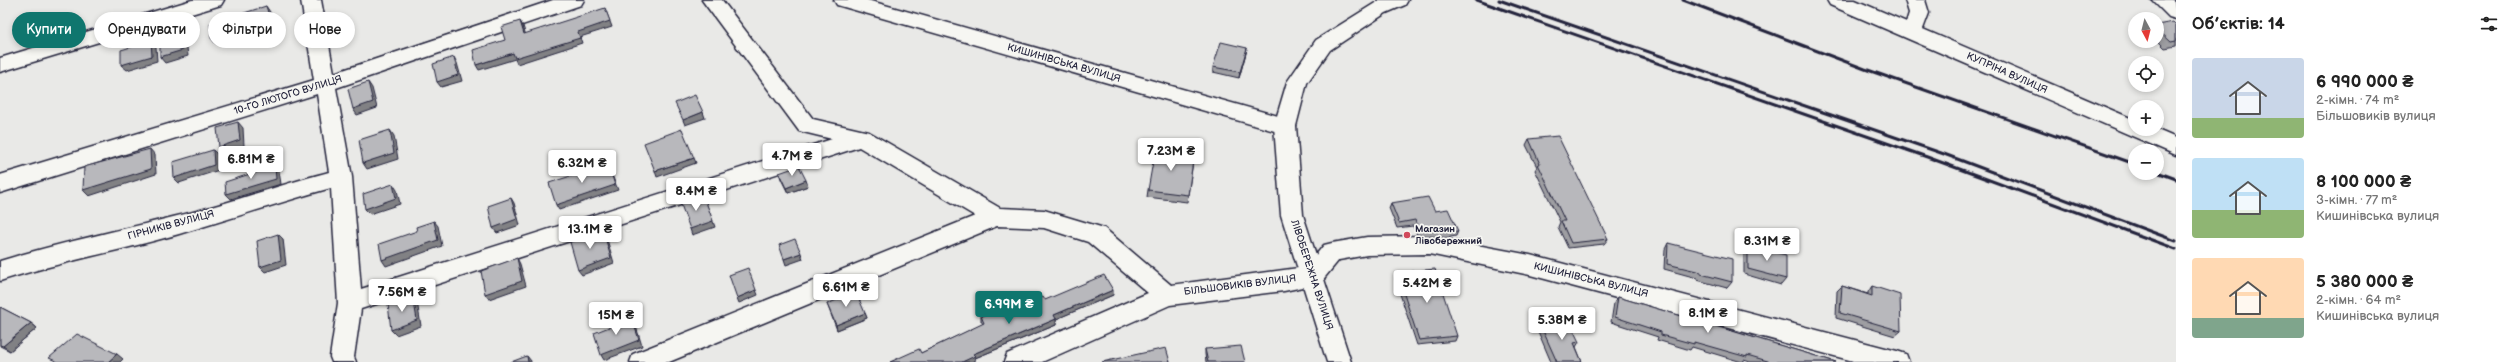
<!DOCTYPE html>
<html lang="uk">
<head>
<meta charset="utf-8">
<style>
	body { margin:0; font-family:"Balsamiq Sans",sans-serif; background:#f2f2f2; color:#222; height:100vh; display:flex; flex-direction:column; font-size:15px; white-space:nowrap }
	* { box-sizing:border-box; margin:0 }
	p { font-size:13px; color:#767676 }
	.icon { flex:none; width:22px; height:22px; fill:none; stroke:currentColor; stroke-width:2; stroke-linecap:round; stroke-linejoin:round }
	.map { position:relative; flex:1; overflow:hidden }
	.drawer { display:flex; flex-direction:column; background:#fff; width:340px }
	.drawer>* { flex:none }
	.top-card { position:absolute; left:12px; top:12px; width:380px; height:36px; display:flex; gap:8px }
	.needle { width:26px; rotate:173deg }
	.buttons { position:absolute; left:2128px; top:12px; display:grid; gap:8px }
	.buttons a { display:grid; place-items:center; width:36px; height:36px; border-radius:50%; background:#fff; box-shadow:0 2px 6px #0003; font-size:20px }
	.price { position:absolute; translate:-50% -34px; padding:0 9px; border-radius:4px; background:#fff; color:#222; font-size:13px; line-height:26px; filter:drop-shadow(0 1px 2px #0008) }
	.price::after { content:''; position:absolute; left:50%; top:24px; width:12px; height:9px; margin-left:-6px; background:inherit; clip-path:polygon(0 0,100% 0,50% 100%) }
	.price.selected { background:#0f766e; color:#fff }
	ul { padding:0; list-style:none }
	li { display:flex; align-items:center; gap:12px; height:100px; padding:0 16px }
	li span { display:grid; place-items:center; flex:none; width:112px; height:80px; border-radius:4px; color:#555 }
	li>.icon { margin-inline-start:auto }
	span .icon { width:48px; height:48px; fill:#fffc; stroke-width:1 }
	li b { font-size:17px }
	h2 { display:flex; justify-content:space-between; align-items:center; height:48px; padding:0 16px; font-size:17px }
	.chip { padding:0 14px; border-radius:18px; background:#fff; box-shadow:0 2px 6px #0003; font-size:14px; line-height:36px }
	.chip.selected { background:#0f766e; color:#fff }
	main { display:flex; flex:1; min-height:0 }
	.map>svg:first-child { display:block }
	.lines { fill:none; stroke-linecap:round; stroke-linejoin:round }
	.minor-casing { stroke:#22223b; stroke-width:3 }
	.major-casing { stroke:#22223b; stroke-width:3 }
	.minor { fill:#f6f6f2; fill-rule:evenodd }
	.major { fill:#f6f6f2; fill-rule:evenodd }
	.rail { stroke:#22223b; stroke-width:3 }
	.wall { fill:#9e9ea2; stroke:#22223b }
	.shaded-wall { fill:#818184; stroke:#22223b }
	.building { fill:#b8b8bc; stroke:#22223b }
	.poi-dot { fill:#d1495b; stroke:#f6f6f2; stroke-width:1.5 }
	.labels { text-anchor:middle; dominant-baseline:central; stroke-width:3.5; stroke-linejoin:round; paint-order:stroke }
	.street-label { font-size:10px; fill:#22223b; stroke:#f6f6f2 }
	.poi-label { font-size:10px; font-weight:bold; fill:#22223b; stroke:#f6f6f2; text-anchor:start }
</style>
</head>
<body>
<main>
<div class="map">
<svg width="2176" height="362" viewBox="0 0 2176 362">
	<rect width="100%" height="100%" fill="#e9e9e7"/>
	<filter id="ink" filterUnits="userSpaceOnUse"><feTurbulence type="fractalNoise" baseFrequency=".025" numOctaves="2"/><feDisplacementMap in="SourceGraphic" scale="8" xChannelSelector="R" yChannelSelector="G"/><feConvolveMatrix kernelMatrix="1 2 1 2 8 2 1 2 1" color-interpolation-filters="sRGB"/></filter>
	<g filter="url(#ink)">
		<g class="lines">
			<defs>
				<g id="minor">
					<polygon points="192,0 224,0 221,5 0,72 0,58"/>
					<path d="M301 0H321L334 73 553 0H584L581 5 336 88 352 177 361 289 832 139 799 131 702 0H722L813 119 869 132 1000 208 1044 210 1104 228 1171 285 1306 267 1324 245 1332 243 1367 237 1429 236 1530 255 1897 351 1906 354 1909 362H1857L1530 275 1429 254 1367 255 1339 260 1321 282 1313 285 1284 291 1170 305 1042 362H1004L1007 354 1148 293 1088 242 1044 228 997 226 669 362H630L633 354 975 216 859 147 361 309 354 357 356 362H332L330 357 338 303 331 188C280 202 230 219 179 234 120 251 59 262 0 281V261C58 243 118 231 177 216 228 204 278 185 329 172L317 94 0 193V175L314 80Z"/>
					<polygon points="834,0 867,0 1285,118 1292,120 1296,126 1292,132 1285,134 837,5"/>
					<polygon points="1905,0 1925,0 1929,13 1920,37 1913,39 1906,37 1903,32 1909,13"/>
					<polygon points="2152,0 2174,0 2176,19 2169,17"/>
				</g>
				<g id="major">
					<polygon points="1380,0 1408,0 1405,5 1386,13 1330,50 1307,83 1296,126 1303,215 1351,362 1327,362 1281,215 1274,126 1287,82 1316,40"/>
					<polygon points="1827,0 1855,0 2135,120 2135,129 2155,129 2176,138 2176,155 1830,5"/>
				</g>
			</defs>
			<use href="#minor" class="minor-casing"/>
			<use href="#major" class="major-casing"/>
			<use href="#minor" class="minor"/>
			<use href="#major" class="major"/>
			<g class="rail">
				<polyline points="1476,0 1927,157 2176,249"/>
				<polyline points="1499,0 1944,154 2176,241"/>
				<polyline points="1683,0 1865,69 2135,164"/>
				<polyline points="2157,172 2176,179"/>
			</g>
		</g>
		<g class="wall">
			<polygon points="2157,25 2176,25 2176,46 2165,48 2157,40"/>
			<polygon points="1247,48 1246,53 1239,78 1213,72 1213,67"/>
			<polygon points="1529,139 1608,239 1604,244 1568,248 1558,227 1560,222 1535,170 1537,167 1526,145"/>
			<polygon points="1193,162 1187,202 1147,197 1148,190"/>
			<polygon points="779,173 808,186 788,193 781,179"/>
			<polygon points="1391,203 1435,211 1458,231 1456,236 1446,238 1417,235 1413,226 1397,228 1389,208"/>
			<polygon points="1668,243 1732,282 1727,288 1697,280 1697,278 1664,269 1665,249"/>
			<polygon points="1748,245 1786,279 1781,285 1744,274 1744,250"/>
			<polygon points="1397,273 1457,336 1455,341 1417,345 1395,279"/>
			<polygon points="1842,286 1868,294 1868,292 1872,286 1901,331 1895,336 1836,318 1837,291"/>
			<polygon points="1113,295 1056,319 1056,325 975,358 975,361 973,362 890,362 921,353 983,324 981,321 981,316 1005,313 1045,300"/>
			<polygon points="1618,297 1836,362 1750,362 1744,360 1742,362 1692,347 1690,350 1657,340 1658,337 1611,322 1614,303"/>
			<polygon points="827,304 865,313 867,318 837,330"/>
			<polygon points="0,307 31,323 37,328 10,351 0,346"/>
			<polygon points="1540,324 1579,342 1576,347 1582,362 1551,362 1537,329"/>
			<polygon points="1205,349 1245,362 1206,362 1205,354"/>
		</g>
		<g class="shaded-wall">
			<polygon points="266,6 270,12 274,25 216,44 211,38"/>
			<polygon points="605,8 612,27 580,37 582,43 517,64 515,59 479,70 476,65 578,32"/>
			<polygon points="520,21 523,26 527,39 524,34"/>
			<polygon points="182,33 186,39 188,56 165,63 160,57"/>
			<polygon points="151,41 156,47 157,61 127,70 121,65"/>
			<polygon points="1247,48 1246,53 1239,78 1240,72"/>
			<polygon points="454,57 457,63 462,81 441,87 437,82"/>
			<polygon points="368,82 372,88 377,108 357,115 353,109"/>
			<polygon points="703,112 705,118 685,125 683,120"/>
			<polygon points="238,122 243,128 244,146 224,153 219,147"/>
			<polygon points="390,130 394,136 398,159 367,169 363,163"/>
			<polygon points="150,149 155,155 156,174 89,196 83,190"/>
			<polygon points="213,150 218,155 219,170 179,183 174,178"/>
			<polygon points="694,158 696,163 657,177 655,171"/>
			<polygon points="608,164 610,170 618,190 559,210 556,205"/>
			<polygon points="275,166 279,171 281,184 231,199 226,194"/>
			<polygon points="806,180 808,186 788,193 786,188"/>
			<polygon points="393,184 397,190 400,204 370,214 365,209"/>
			<polygon points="703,194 715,227 692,235 690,229"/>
			<polygon points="511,198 514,203 520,225 497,233 493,228"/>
			<polygon points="434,221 438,226 442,246 386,266 382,260"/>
			<polygon points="603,230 606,236 614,263 582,275 578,270"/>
			<polygon points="278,234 283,239 286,265 265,272 260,267"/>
			<polygon points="801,253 803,259 786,265 784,259"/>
			<polygon points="517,258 520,264 526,286 489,299 485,294"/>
			<polygon points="756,290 758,295 739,303 737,298"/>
			<polygon points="1113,290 1113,295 1054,320 1054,315"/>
			<polygon points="413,296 417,301 421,326 396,335 391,330"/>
			<polygon points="865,313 867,318 837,330 836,325"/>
			<polygon points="632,318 635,323 642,346 604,360 601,355"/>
			<polygon points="1056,319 1056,325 975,358 975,361 973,362 962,362 973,354"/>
			<polygon points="31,323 37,328 10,351 3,346"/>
			<polygon points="117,354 123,359 120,362 108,362"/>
			<polygon points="527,356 531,361 531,362 528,362"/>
		</g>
		<g class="building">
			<polygon points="266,6 270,19 211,38 210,24"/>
			<polygon points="605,8 610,21 578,32 580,38 515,58 513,53 476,65 473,50 505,40 501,27 520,21 524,34"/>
			<polygon points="2173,22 2176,25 2176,41 2171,42 2157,29 2157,25"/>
			<polygon points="182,33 183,50 160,57 160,40"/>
			<polygon points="151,41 152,56 121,65 121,50"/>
			<polygon points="1221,42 1247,48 1240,72 1213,67"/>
			<polygon points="454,57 458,75 437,82 433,64"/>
			<polygon points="368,82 373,102 353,109 348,89"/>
			<polygon points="695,95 703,112 683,120 675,103"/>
			<polygon points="238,122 240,140 219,147 217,128"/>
			<polygon points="682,129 694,158 655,171 644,143"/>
			<polygon points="390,130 394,153 363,163 359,140"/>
			<polygon points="1558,136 1608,239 1571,243 1561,221 1565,221 1538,164 1540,164 1529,139"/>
			<polygon points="150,149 151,169 83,190 84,167"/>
			<polygon points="213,150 214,165 174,178 173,162"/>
			<polygon points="1155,150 1194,154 1188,195 1148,190"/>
			<polygon points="608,164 615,185 556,205 549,183"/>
			<polygon points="275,166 276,179 226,194 225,182"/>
			<polygon points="799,166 806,180 786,188 779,173"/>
			<polygon points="393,184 396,198 365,209 363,194"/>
			<polygon points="703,194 713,221 690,229 680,202"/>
			<polygon points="1428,197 1435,211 1448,209 1458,231 1448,232 1419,229 1415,220 1399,223 1391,203"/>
			<polygon points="511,198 517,219 493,228 488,206"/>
			<polygon points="434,221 438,240 382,260 379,244 417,231 416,227"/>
			<polygon points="603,230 611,258 578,270 570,242"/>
			<polygon points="278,234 281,260 260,267 257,241"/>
			<polygon points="795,239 801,253 784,259 779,245"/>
			<polygon points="1668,243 1732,259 1732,282 1701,274 1701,272 1667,264"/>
			<polygon points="1748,245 1786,255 1786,279 1748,269"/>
			<polygon points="517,258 522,281 485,294 481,271"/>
			<polygon points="748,268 756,290 737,298 729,275"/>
			<polygon points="1435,269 1457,336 1419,340 1397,273"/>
			<polygon points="1104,275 1113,290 1054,315 1056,319 973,354 975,356 962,362 890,362 919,349 921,353 984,323 981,316 1002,308 1005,313 1043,297 1045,300"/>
			<polygon points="1842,286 1872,296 1872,286 1900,295 1901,331 1840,313"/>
			<polygon points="856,292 865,313 836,325 827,304"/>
			<polygon points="413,296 417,320 391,330 388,304"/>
			<polygon points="1618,297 1836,362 1771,362 1747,355 1747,357 1694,342 1694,344 1661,335 1661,332 1615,317"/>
			<polygon points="0,307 31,323 3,346 0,345"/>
			<polygon points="632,318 639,340 601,355 594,333"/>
			<polygon points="1569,321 1579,342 1574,343 1582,362 1557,362 1540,324"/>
			<polygon points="77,334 117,354 108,362 58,362 49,358"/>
			<polygon points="1241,346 1245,362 1208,362 1205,349"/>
			<polygon points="1166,348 1170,362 1102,362"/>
			<polygon points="527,356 528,362 511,362"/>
		</g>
	</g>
	<circle class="poi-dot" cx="1407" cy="235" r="4"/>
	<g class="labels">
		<g class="street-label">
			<text transform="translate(1064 63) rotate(16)">КИШИНІВСЬКА ВУЛИЦЯ</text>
			<text transform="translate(2007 73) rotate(24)">КУПРІНА ВУЛИЦЯ</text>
			<text transform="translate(288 95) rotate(-17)">10-ГО ЛЮТОГО ВУЛИЦЯ</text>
			<text transform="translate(171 225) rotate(-15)">ГІРНИКІВ ВУЛИЦЯ</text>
			<text transform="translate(1312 275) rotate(72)">ЛІВОБЕРЕЖНА ВУЛИЦЯ</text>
			<text transform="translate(1591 280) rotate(14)">КИШИНІВСЬКА ВУЛИЦЯ</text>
			<text transform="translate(1240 285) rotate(-7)">БІЛЬШОВИКІВ ВУЛИЦЯ</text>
		</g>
		<g class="poi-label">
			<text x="1415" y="229">Магазин<tspan x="1415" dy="12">Лівобережний</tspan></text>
		</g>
	</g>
</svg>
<div class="buttons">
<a><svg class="needle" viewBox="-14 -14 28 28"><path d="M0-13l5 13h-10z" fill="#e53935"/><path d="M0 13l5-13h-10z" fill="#767676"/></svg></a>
<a><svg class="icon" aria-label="locate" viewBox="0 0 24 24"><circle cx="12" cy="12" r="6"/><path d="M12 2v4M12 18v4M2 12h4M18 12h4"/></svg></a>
<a>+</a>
<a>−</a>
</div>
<b class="price" style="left:1171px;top:172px">7.23M ₴</b>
<b class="price" style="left:792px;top:177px">4.7M ₴</b>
<b class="price" style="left:251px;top:180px">6.81M ₴</b>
<b class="price" style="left:582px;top:184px">6.32M ₴</b>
<b class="price" style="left:696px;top:212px">8.4M ₴</b>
<b class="price" style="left:590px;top:250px">13.1M ₴</b>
<b class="price" style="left:1767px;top:262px">8.31M ₴</b>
<b class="price" style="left:1427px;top:304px">5.42M ₴</b>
<b class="price" style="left:846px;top:308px">6.61M ₴</b>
<b class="price" style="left:402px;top:313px">7.56M ₴</b>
<b class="price selected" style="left:1009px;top:325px">6.99M ₴</b>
<b class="price" style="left:1708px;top:334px">8.1M ₴</b>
<b class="price" style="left:616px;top:336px">15M ₴</b>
<b class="price" style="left:1562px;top:341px">5.38M ₴</b>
<div class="top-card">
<a class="chip selected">Купити</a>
<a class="chip">Орендувати</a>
<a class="chip">Фільтри</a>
<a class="chip">Нове</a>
</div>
</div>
<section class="drawer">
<h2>Об’єктів: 14<svg class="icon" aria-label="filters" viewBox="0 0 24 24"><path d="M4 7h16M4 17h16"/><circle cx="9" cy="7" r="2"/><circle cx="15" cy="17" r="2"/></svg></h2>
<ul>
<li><span style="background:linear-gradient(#c9d6e8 75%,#8fb573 0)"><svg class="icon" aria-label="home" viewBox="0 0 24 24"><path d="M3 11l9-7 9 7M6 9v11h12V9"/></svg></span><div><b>6 990 000 ₴</b><p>2-кімн. · 74 m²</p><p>Більшовиків вулиця</p></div></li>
<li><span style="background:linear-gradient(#bfe0f5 65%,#8fb573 0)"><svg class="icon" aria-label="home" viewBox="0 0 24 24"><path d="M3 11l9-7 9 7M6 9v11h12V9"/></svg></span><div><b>8 100 000 ₴</b><p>3-кімн. · 77 m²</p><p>Кишинівська вулиця</p></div></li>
<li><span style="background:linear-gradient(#ffd9b3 75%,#7fa58c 0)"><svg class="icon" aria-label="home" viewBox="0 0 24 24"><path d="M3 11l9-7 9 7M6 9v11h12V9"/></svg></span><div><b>5 380 000 ₴</b><p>2-кімн. · 64 m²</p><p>Кишинівська вулиця</p></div></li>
</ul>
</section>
</main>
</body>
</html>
